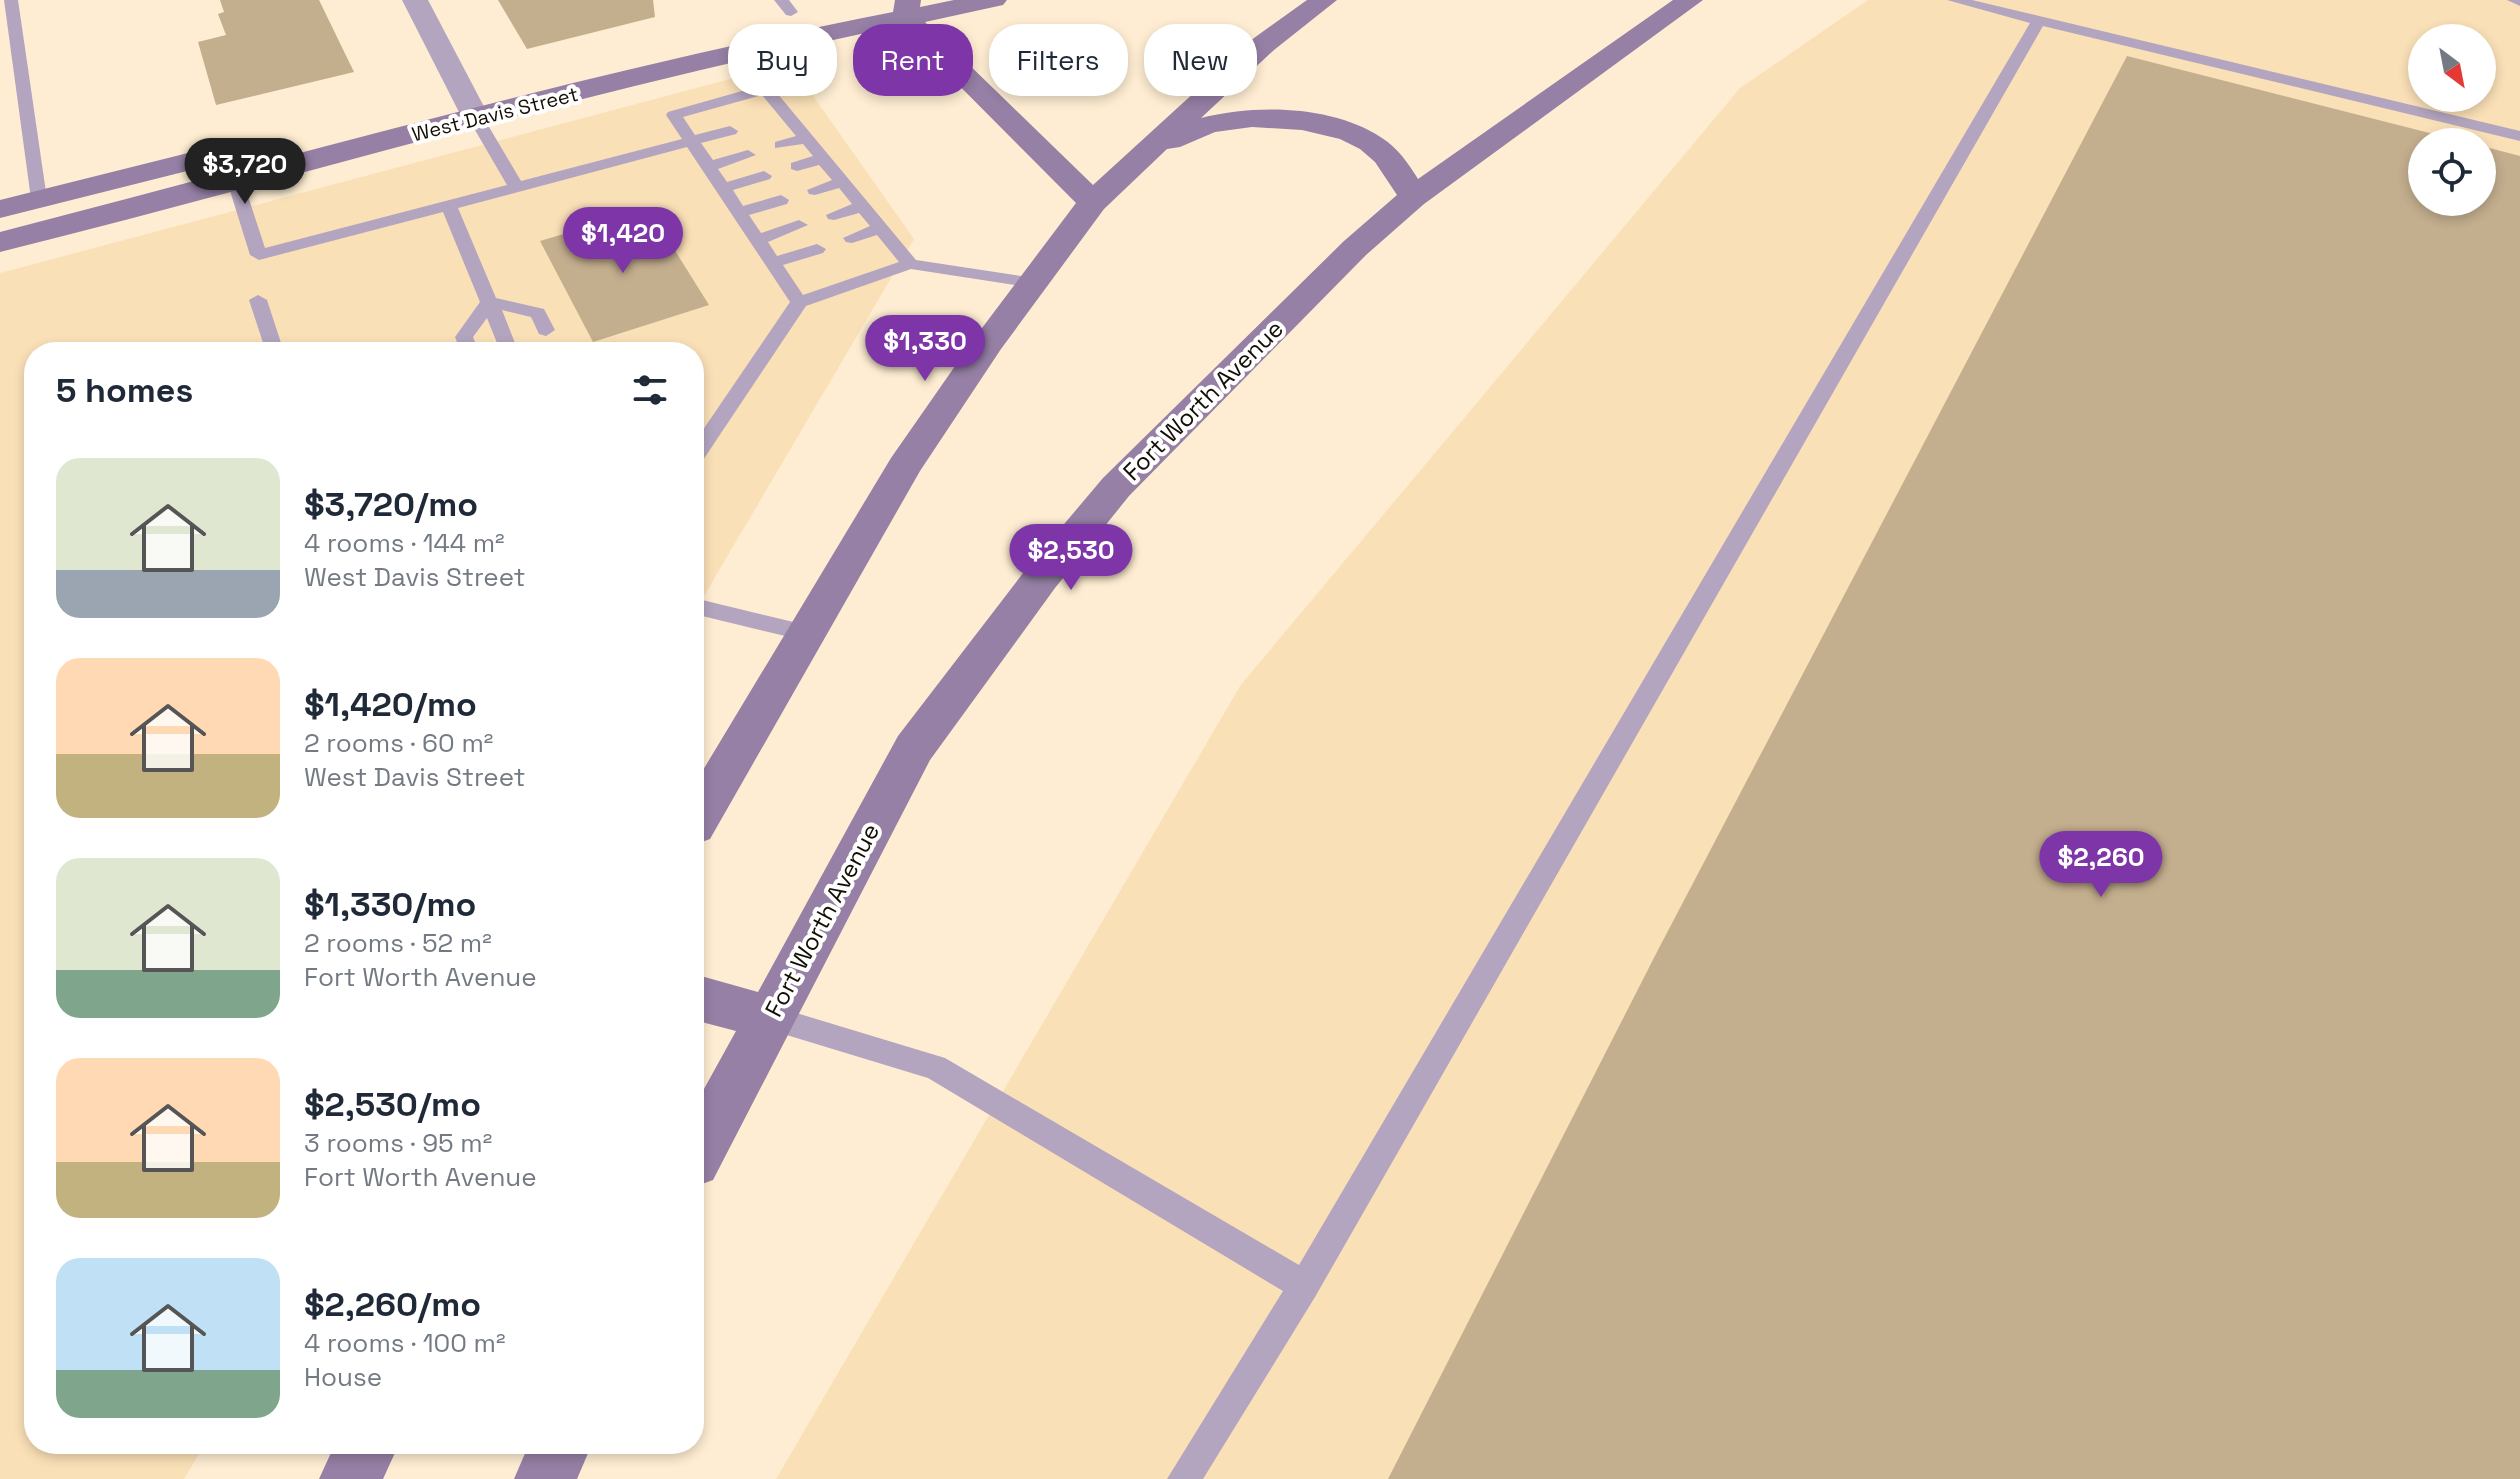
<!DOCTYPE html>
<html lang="en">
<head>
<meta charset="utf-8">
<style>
	body { margin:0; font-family:"Space Grotesk",sans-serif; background:#f6f6f7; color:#1f2937; height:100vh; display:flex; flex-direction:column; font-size:30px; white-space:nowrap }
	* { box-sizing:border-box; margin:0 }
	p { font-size:26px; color:#747a83 }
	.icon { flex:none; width:44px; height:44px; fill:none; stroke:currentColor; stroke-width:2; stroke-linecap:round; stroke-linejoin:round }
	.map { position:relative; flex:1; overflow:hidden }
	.drawer { position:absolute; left:24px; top:342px; width:680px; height:1112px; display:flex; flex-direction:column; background:#fff; border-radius:32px; box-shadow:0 4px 12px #0003 }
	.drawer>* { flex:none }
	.guide { position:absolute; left:728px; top:24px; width:760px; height:72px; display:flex; gap:16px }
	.needle { width:52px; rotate:148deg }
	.buttons { position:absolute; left:2408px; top:24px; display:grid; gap:16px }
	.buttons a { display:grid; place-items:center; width:88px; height:88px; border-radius:50%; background:#fff; box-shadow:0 4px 12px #0003; font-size:40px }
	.price { position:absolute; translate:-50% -68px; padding:0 18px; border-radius:28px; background:#7d35a8; color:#fff; font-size:26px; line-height:52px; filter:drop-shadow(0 2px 4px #0008) }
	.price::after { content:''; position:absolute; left:50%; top:48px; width:24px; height:18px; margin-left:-12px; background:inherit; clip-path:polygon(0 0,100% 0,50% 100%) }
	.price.active { background:#222; color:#fff }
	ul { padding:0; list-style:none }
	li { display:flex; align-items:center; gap:24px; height:200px; padding:0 32px }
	li span { display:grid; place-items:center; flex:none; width:224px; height:160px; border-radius:24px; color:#555 }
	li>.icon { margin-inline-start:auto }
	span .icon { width:96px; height:96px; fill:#fffc; stroke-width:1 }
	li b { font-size:34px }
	h2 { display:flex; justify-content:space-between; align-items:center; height:96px; padding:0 32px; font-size:34px }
	.tag { padding:0 28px; border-radius:32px; background:#fff; box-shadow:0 4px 12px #0003; font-size:28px; line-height:72px }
	.tag.active { background:#7d35a8; color:#fff }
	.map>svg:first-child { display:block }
	.built { fill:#fae0b7; fill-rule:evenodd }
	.building { fill:#c3ae8e }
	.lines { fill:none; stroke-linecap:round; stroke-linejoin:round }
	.lane { fill:#b3a5bf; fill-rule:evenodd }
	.street { fill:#b3a5bf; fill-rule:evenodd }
	.secondary { fill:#9680a6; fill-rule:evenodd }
	.labels { text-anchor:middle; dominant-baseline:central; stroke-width:8; stroke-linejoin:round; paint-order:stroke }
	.far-street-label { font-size:20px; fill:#150e04; stroke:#fff }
	.street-label { font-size:24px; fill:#150e04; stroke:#fff }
</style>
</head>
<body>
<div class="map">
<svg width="2520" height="1479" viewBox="0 0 2520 1479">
	<rect width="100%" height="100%" fill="#feedd2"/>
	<g class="built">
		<path d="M1868 0H2520V1479H776L1240 686 1740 88ZM2422 38H2482V98H2422ZM2422 142H2482V202H2422Z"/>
		<polygon points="790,63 914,239 694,613 694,352 34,352 34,1444 205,1444 184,1479 0,1479 0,273"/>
	</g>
	<g class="building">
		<polygon points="220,0 319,0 354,72 216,105 198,42 226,35 218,14 224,12"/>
		<polygon points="498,0 653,0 655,17 527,49"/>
		<polygon points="2127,56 2465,142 2422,142 2422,202 2482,202 2482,146 2520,156 2520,1479 1388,1479 1659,948"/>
		<polygon points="649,209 709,305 593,342 540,241"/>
	</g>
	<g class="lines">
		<g class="lane">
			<polygon points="4,0 18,0 47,199 39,204 31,199"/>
			<polygon points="774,0 789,0 798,12 791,16 786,15"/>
			<polygon points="1947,0 1972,0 2520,131 2520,141 2043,26 1315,1297 1203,1479 1167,1479 1283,1291 928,1078 760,1027 756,1018 760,1009 770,1005 945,1058 1299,1265 2030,23"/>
			<polygon points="2507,0 2520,0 2520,6"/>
			<path d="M737 50 742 51 916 260 1034 278 1043 283 1040 287 1034 288 911 269 806 306 701 463 694 465V443L790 302 687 147 458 208 496 298 544 309 555 330 546 336 539 334 531 317 502 310 515 343 506 349 497 343 487 318 473 337 479 352H461L455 337 480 302 443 212 259 260 250 255 227 181 229 177H241L243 181 265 248 507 185 468 118 470 115H482L521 181 682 139 666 115 668 112 756 87 730 54ZM762 95 796 136 775 142V148L803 144 813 156 791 163V169L797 171 819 165 832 180 807 190 809 194 815 195 839 188 852 204 826 215 828 219 834 220 859 213 870 226 843 238 846 242 852 243 877 235 899 262 803 295 783 265 823 253 826 249 817 244 777 256 768 242 808 225 799 220 761 233 749 215 787 204 789 200 781 195 743 206 733 190 770 179 772 176 764 171 727 182 718 169 756 155 748 150 713 160 701 143 736 134 738 131 730 126 695 135 683 117Z"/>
			<polygon points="258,295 267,300 284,352 266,352 249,300"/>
			<polygon points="694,598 806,625 814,627 817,633 814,639 806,641 694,614"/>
		</g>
		<polygon class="street" points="402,0 428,0 490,118 486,124 476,127 466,124 462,118"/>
		<g class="secondary">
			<path d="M895 0H921L920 7 954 0H1007L1003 5 925 22 1093 185 1254 38 1307 0H1337L1274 50 1201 118C1256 104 1333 105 1382 138 1398 148 1408 163 1418 179L1673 0H1703L1424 204 1366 255 1129 496 1055 588 930 760 713 1180 694 1187V1107L736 1031 694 1020V974L758 992 898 736 1027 568 1103 478 1344 241 1397 195 1375 162 1360 149 1340 139 1302 130 1252 127 1215 132 1180 147 1167 149 1104 209 1001 349 920 471 710 839 694 845V785L891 458 976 336 1076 203 900 26C596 87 300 177 0 252V232C296 155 592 71 893 12Z"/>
			<polygon points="192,152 203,155 207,161 203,167 0,218 0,200"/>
			<polygon points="335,1444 399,1444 383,1479 319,1479"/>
			<polygon points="529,1444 592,1444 577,1479 514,1479"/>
		</g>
	</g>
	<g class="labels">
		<g class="far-street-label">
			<text transform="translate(495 114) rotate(-14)">West Davis Street</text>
		</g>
		<g class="street-label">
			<text transform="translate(1203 400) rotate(-45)">Fort Worth Avenue</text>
			<text transform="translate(822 920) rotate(-62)">Fort Worth Avenue</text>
		</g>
	</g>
</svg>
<div class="buttons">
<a><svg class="needle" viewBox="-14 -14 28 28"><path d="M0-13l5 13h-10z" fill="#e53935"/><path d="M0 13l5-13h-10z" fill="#747a83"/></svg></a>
<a><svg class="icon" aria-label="locate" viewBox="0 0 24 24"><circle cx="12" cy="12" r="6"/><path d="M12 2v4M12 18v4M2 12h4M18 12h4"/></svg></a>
</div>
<b class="price active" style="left:245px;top:206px">$3,720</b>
<b class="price" style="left:623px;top:275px">$1,420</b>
<b class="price" style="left:925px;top:383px">$1,330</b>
<b class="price" style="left:1071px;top:592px">$2,530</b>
<b class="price" style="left:2101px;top:899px">$2,260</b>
<div class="guide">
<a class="tag">Buy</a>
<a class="tag active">Rent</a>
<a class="tag">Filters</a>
<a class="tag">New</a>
</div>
<section class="drawer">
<h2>5 homes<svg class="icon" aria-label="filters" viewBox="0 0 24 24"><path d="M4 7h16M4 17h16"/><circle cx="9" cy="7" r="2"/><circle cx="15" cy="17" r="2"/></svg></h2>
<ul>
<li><span style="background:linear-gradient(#dfe7d0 70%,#9aa5b1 0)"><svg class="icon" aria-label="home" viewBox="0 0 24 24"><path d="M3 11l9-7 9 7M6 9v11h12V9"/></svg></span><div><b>$3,720/mo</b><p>4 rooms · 144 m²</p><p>West Davis Street</p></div></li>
<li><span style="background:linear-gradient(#ffd9b3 60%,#c2b280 0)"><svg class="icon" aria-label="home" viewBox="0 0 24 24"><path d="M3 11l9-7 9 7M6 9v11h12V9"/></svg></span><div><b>$1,420/mo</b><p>2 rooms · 60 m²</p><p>West Davis Street</p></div></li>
<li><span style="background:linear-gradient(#dfe7d0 70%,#7fa58c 0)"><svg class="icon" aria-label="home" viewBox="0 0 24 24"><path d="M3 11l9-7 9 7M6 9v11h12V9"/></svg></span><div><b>$1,330/mo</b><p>2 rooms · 52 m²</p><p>Fort Worth Avenue</p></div></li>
<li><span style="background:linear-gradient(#ffd9b3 65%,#c2b280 0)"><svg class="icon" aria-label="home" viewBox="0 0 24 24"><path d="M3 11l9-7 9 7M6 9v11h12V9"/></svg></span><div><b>$2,530/mo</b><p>3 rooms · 95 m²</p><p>Fort Worth Avenue</p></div></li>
<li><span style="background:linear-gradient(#bfe0f5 70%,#7fa58c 0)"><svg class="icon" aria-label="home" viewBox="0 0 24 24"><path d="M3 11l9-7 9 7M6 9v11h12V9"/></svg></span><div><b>$2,260/mo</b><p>4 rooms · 100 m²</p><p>House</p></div></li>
</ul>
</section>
</div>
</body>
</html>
